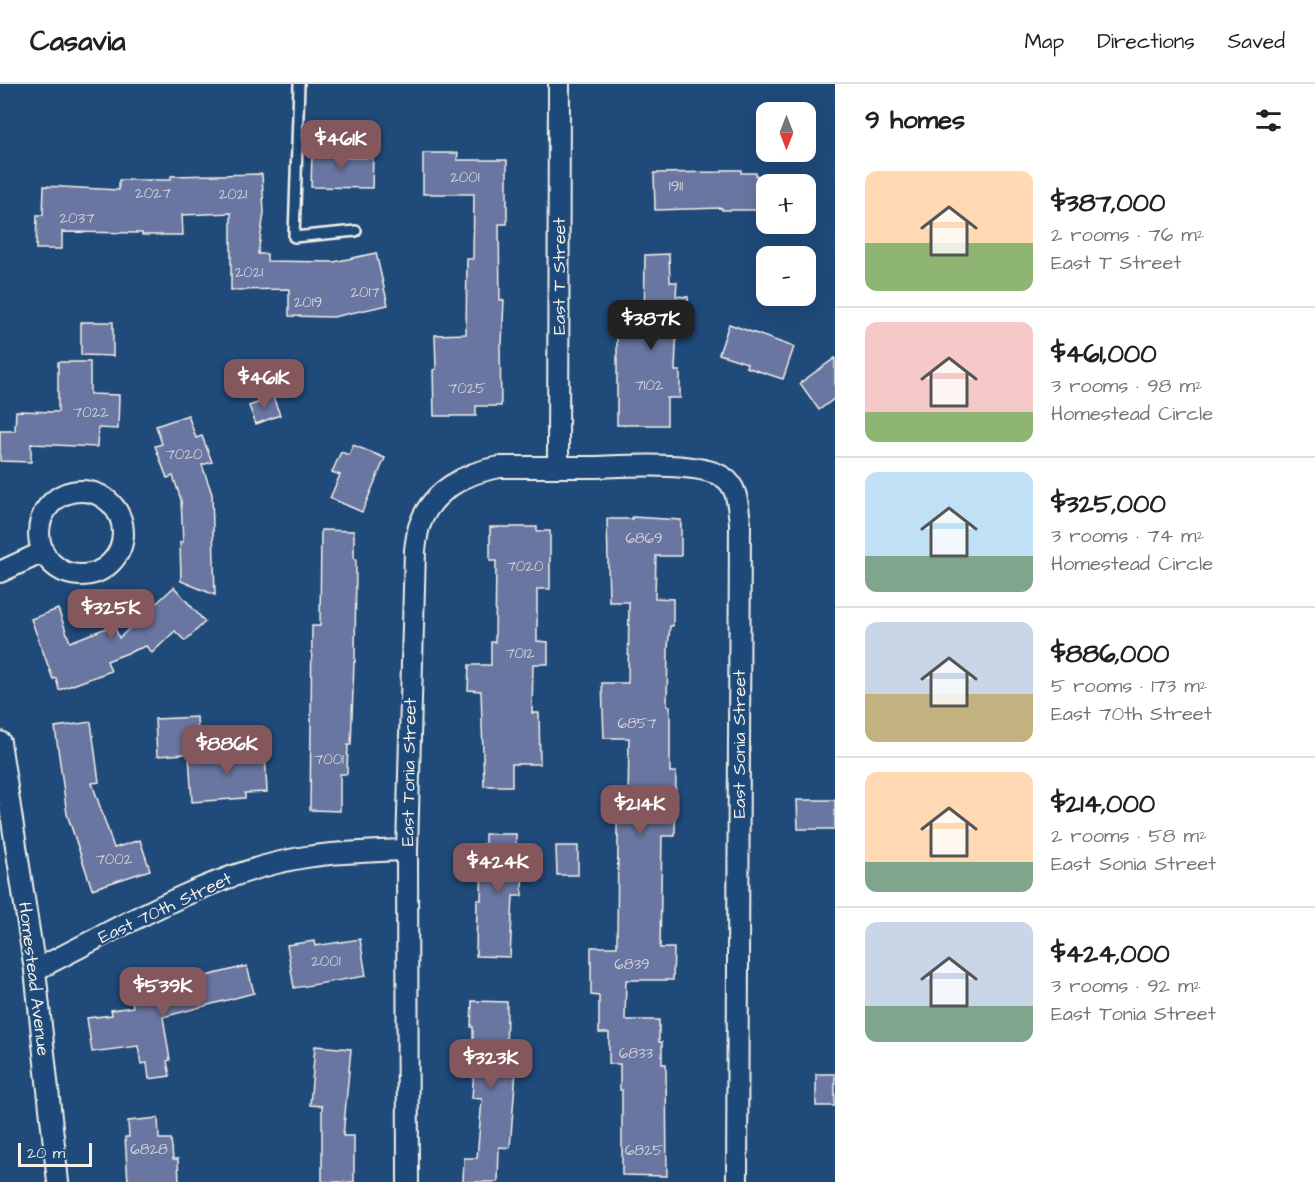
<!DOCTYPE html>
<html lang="en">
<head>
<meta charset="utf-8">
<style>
	body { margin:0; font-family:"Architects Daughter",sans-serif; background:#f2f2f2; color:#202124; height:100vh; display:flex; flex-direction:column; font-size:22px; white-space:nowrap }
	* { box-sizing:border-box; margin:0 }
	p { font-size:20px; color:#757577 }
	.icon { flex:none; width:33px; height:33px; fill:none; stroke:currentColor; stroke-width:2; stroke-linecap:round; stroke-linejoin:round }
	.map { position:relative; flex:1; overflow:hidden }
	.side { display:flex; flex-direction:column; background:#fff; width:480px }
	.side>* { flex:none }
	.needle { width:39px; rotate:180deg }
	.tools { position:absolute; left:756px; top:18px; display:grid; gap:12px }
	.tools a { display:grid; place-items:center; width:60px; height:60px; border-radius:12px; background:#fff; box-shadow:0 6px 24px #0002; font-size:30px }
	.scale { position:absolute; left:18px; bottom:15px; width:74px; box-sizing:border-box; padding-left:6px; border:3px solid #f4f1e8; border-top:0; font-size:16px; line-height:21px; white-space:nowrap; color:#f4f1e8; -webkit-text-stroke:4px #1f4a7a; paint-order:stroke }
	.price { position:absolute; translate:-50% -51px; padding:0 14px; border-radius:12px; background:#84575d; color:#fff; font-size:20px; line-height:39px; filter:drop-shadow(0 2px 3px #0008) }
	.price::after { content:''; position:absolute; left:50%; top:36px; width:18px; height:14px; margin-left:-9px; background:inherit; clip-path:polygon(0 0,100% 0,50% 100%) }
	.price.active { background:#222; color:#fff }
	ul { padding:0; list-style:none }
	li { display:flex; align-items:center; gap:18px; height:150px; padding:0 30px }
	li+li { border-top:2px solid #e0e0e0 }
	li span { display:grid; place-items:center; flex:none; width:168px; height:120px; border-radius:12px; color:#555 }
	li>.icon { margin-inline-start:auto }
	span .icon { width:72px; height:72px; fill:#fffc; stroke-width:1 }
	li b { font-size:26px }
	h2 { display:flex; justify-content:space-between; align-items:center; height:72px; padding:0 30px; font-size:26px }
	header { display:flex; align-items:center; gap:36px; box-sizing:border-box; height:84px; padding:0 30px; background:#fff; border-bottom:2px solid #e0e0e0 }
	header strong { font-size:28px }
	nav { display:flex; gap:33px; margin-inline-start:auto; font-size:21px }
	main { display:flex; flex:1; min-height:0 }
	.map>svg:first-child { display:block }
	.building { fill:#6a76a2; stroke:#f4f1e8; stroke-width:1.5 }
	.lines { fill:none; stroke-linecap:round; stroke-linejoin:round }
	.lane-casing { stroke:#f4f1e8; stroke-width:14 }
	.street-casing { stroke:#f4f1e8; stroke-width:24 }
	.lane { stroke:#1f4a7a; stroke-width:9 }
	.street { stroke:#1f4a7a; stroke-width:20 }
	.labels { text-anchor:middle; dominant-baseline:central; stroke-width:4.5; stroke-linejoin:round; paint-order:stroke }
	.number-label { font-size:15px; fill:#d2d2d6 }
	.street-label { font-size:18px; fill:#f4f1e8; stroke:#1f4a7a }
</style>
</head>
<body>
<header>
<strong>Casavia</strong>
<nav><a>Map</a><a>Directions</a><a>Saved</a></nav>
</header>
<main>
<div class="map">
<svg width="835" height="1098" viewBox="0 0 835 1098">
	<rect width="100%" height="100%" fill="#1f4a7a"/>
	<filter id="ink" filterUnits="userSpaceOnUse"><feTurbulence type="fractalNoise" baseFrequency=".0167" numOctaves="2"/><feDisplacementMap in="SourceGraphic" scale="12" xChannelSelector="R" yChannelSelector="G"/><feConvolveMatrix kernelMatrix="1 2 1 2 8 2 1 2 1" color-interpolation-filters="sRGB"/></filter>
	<g filter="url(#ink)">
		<g class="building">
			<polygon points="312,69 345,69 345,74 373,74 372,104 311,103"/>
			<polygon points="423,69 458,69 457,76 507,76 507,140 499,140 500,216 504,216 502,260 500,260 501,322 476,322 476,332 434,332 433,286 436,285 435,251 466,250 467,175 473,175 474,110 423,110"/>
			<polygon points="722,86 741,86 741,89 756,89 756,92 765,92 765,126 722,126 722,124 655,126 654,89 722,88"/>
			<polygon points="262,90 264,129 258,170 267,170 267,177 334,178 376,169 388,221 333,233 289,232 289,205 231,206 231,129 182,131 183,151 142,151 142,149 62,148 62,165 36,165 37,131 43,131 44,102 119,106 119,96 171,96 171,92"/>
			<polygon points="669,170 670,198 677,198 676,212 688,213 688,240 677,239 675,287 680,287 680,314 667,314 667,341 617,341 617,244 644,244 645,171"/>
			<polygon points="81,238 113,238 113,272 81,271"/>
			<polygon points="729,240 794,263 783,295 746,283 747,279 719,270"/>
			<polygon points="835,274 835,314 819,326 800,299"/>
			<polygon points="58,278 90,278 90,310 119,311 118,345 98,344 97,363 31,360 31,378 0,377 0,347 15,347 16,327 58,328"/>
			<polygon points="273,313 280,331 256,340 249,322"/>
			<polygon points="188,331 196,354 202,352 212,378 202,381 212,410 215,511 181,497 180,458 183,458 181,416 173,392 167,394 155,362 162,360 156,342"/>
			<polygon points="353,361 385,374 362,428 330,414 340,391 332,388 341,368 349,371"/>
			<polygon points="632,433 681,436 681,472 656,472 655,514 673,515 673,542 670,542 668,564 667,622 670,622 670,688 676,688 675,752 662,752 660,864 674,864 673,896 626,896 625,936 659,936 659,958 662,958 662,980 666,980 667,1092 622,1091 622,1006 620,1006 620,980 609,980 609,949 599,949 599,912 591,911 591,863 617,863 618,752 617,752 617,720 628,720 629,654 604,654 602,599 628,599 629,518 609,518 607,435 632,435"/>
			<polygon points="490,443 537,443 537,447 550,447 550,505 537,505 537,557 548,558 548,580 533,580 532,629 539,629 540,680 512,680 512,702 484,702 481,607 468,606 469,581 491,581 491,558 495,558 496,477 490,477"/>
			<polygon points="321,446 354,447 354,475 356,475 355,578 354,578 351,661 348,661 347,690 340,690 340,727 310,726 312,542 320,542"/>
			<polygon points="174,503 205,538 185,557 175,547 152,569 146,562 107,577 111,587 59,606 56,594 53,595 31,535 58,525 70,558 114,541 119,554"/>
			<polygon points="197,633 199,669 157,672 155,635"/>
			<polygon points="91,638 99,698 92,699 114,764 140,756 150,786 92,805 67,730 55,643"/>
			<polygon points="265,668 267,708 245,709 245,714 192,718 189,672"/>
			<polygon points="797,716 835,716 835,745 798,745"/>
			<polygon points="485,750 516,750 516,761 523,761 522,812 513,812 510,873 476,872 477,816 481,816 482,760 485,760"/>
			<polygon points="556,762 578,762 578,791 557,791"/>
			<polygon points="360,855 366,892 294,904 287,861 314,857 315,862"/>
			<polygon points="247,882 254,909 163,933 170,976 167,977 170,992 149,995 147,979 141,980 138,962 92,968 87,934 112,931 111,926 133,923 132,918 181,911 177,899"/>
			<polygon points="472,917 507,918 506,986 516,987 510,1064 499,1063 498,1098 463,1098 464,1074 477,1074 482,1015 472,1014 475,971 473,971 473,943 471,943"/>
			<polygon points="315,962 351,965 343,1052 354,1052 354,1098 322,1098 322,1022 310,1021"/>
			<rect x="816" y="990" width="19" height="32"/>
			<polygon points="158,1034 159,1055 171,1055 173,1075 178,1075 179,1098 128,1098 125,1053 129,1053 128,1037"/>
		</g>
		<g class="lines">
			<defs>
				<polyline id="lane" points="299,0 294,153 356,147"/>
				<g id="street">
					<polyline points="558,383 559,0"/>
					<circle cx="81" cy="449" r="42"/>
					<polyline points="0,488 43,468"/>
					<polyline points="0,658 35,886 58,1098"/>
					<path d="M35 886C120 844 211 788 306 773 339 768 373 767 407 766"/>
					<path d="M408 1098 407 766 415 466C416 459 417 450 419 443 430 408 466 388 500 383 532 383 564 383 596 383 626 382 699 377 723 393 738 402 738 423 740 439L737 1098"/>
				</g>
			</defs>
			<use href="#lane" class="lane-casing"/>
			<use href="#street" class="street-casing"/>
			<use href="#lane" class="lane"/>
			<use href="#street" class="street"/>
		</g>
	</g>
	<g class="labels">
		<g class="number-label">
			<text x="465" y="93">2001</text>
			<text x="676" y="102">1911</text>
			<text x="153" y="109">2027</text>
			<text x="233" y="110">2021</text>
			<text x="77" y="134">2037</text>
			<text x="249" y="188">2021</text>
			<text x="365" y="208">2017</text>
			<text x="308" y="218">2019</text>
			<text x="649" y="301">7102</text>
			<text x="467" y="304">7025</text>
			<text x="91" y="328">7022</text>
			<text x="184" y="370">7020</text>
			<text x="644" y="454">6869</text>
			<text x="525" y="482">7020</text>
			<text x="520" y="569">7012</text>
			<text x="637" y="639">6857</text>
			<text x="329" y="675">7001</text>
			<text x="114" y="775">7002</text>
			<text x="326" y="877">2001</text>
			<text x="632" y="880">6839</text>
			<text x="636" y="969">6833</text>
			<text x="149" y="1065">6828</text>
			<text x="644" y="1066">6825</text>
		</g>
		<g class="street-label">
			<text transform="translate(559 192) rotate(-90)">East T Street</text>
			<text transform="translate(739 660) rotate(-90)">East Sonia Street</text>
			<text transform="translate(409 688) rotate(-89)">East Tonia Street</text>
			<text transform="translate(165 824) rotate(-25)">East 70th Street</text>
			<text transform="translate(34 895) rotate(83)">Homestead Avenue</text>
		</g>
	</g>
</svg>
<div class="tools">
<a><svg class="needle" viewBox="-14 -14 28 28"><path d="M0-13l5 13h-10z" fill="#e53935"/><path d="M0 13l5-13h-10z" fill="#757577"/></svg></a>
<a>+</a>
<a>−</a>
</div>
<div class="scale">20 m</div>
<b class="price" style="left:341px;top:87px">$461K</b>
<b class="price active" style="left:651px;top:267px">$387K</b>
<b class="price" style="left:264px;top:326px">$461K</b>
<b class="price" style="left:111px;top:556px">$325K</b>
<b class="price" style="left:227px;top:692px">$886K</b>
<b class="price" style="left:640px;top:752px">$214K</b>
<b class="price" style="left:498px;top:810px">$424K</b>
<b class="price" style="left:163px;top:934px">$539K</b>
<b class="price" style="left:491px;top:1006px">$323K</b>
</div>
<section class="side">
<h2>9 homes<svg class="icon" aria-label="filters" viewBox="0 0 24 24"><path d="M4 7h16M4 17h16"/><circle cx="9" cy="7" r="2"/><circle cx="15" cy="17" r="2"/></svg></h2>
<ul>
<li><span style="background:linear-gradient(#ffd9b3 60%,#8fb573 0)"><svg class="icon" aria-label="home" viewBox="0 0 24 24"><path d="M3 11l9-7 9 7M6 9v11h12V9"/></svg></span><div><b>$387,000</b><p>2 rooms · 76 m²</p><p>East T Street</p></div></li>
<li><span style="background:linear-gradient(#f6c9c9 75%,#8fb573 0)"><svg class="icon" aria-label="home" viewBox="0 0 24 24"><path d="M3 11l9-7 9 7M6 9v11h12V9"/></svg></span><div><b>$461,000</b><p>3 rooms · 98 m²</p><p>Homestead Circle</p></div></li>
<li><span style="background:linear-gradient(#bfe0f5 70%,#7fa58c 0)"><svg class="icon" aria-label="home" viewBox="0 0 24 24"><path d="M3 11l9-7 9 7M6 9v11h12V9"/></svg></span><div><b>$325,000</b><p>3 rooms · 74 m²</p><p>Homestead Circle</p></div></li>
<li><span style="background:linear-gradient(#c9d6e8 60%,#c2b280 0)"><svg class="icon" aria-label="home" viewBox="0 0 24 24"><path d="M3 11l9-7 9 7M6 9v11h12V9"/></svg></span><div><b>$886,000</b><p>5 rooms · 173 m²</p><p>East 70th Street</p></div></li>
<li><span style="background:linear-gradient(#ffd9b3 75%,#7fa58c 0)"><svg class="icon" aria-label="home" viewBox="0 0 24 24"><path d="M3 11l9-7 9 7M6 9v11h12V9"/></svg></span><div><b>$214,000</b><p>2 rooms · 58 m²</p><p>East Sonia Street</p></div></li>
<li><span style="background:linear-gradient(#c9d6e8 70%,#7fa58c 0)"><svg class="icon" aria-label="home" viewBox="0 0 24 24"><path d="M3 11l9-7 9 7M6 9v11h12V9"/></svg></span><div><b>$424,000</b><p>3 rooms · 92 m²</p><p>East Tonia Street</p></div></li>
</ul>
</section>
</main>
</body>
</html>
